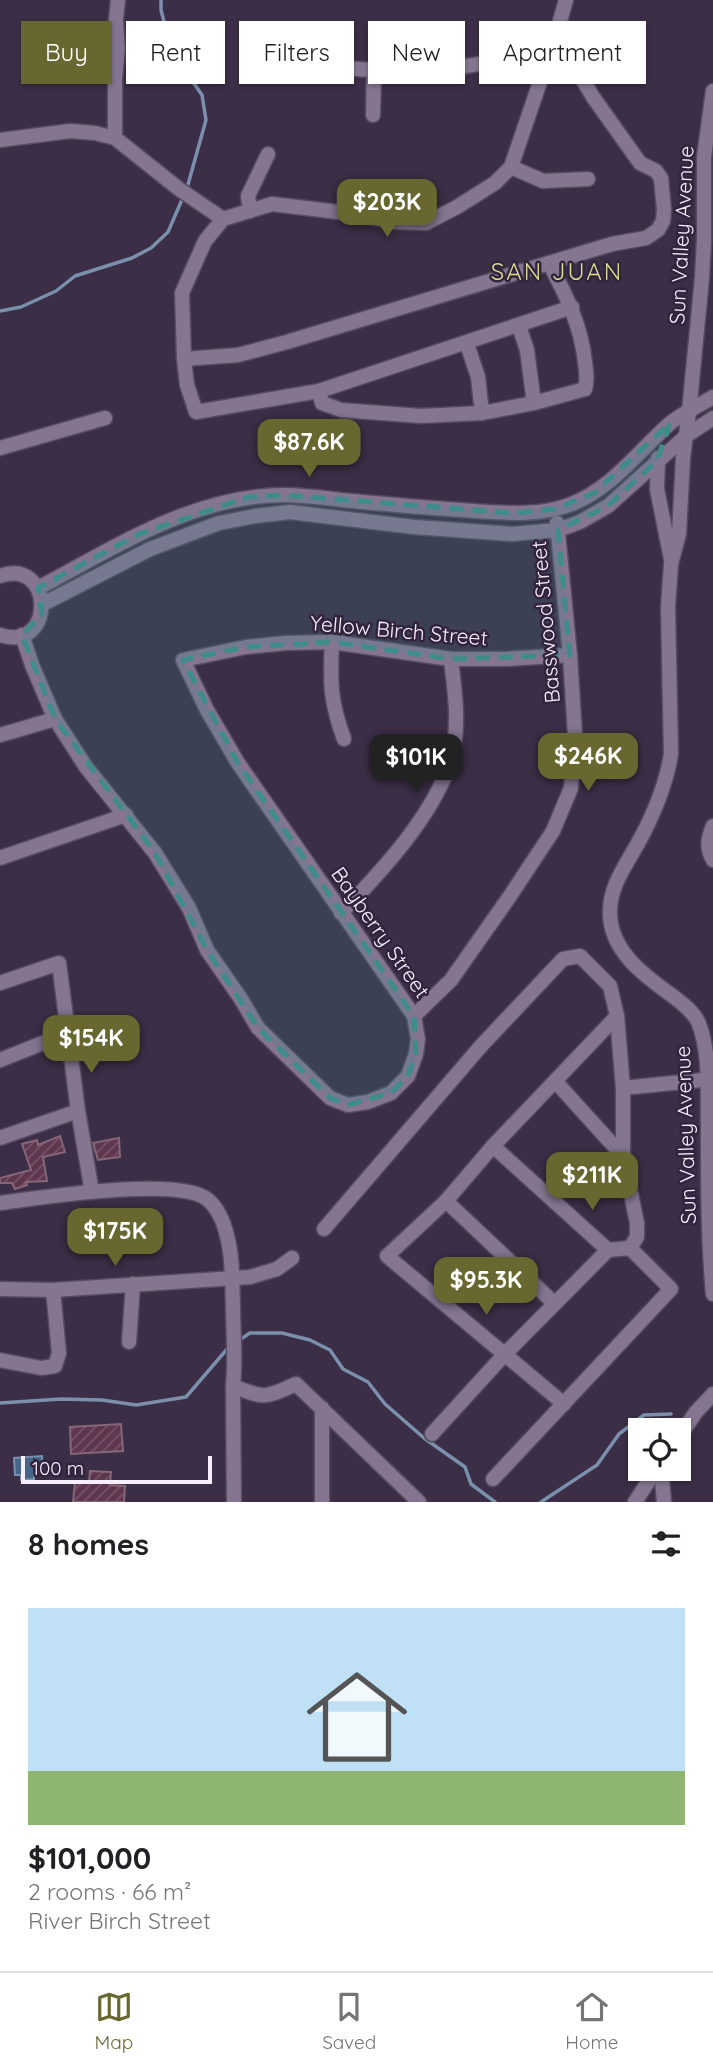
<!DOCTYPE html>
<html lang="en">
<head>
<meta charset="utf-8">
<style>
	body { margin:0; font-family:Quicksand,sans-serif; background:#f6f6f6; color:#202124; height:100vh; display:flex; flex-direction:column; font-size:26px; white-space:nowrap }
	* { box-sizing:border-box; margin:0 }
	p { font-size:23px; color:#757577 }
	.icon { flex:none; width:38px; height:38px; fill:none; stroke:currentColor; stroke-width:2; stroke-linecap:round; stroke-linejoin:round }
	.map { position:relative; height:1502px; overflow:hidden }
	.details { display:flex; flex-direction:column; background:#fff; flex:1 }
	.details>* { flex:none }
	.guide { position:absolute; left:21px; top:21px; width:672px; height:63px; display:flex; gap:14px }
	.fabs { position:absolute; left:628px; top:1418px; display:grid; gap:14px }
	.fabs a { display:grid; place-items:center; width:63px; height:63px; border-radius:0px; background:#fff; box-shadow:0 2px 5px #0004; font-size:35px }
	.scale { position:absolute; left:21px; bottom:18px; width:191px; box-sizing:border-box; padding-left:7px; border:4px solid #f7eefe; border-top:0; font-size:19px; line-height:24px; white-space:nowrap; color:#f7eefe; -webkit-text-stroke:5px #32243c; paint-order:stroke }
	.price { position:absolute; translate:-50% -60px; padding:0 16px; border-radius:14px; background:#696730; color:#fff; font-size:23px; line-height:46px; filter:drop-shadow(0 2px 4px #0008) }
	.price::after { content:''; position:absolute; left:50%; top:42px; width:21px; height:16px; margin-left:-10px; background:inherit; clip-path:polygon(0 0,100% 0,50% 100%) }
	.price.current { background:#222; color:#fff }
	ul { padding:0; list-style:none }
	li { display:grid; align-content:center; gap:14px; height:371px; padding:0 28px }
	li+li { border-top:2px solid #e0e0e0 }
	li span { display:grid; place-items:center; height:217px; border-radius:0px; color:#555 }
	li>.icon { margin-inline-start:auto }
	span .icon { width:126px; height:126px; fill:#fffc; stroke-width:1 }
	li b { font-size:30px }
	h2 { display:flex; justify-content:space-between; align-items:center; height:84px; padding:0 28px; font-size:30px }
	.tag { padding:0 24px; border-radius:0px; background:#fff; box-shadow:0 2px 5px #0004; font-size:24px; line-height:63px }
	.tag.current { background:#696730; color:#fff }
	.tabs { display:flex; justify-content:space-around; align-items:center; height:98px; border-top:2px solid #e0e0e0; background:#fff; font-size:19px; color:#757577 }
	.tabs a { display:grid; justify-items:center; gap:4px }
	.tabs .current { color:#696730 }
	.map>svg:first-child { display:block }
	.water { fill:#446789; stroke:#7a90ac; stroke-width:2 }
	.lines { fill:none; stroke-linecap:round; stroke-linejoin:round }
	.stream { stroke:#7a90ac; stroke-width:3.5 }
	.building { fill:url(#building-hatch); stroke:#856779; stroke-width:2 }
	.minor-casing { stroke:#564a5e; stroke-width:17 }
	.minor { stroke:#857591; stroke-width:14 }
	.marked { fill:#3d8e8b; fill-opacity:0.2; stroke:#3d8e8b; stroke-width:5; stroke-dasharray:14 9; stroke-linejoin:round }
	.labels { text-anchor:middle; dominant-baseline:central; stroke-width:5; stroke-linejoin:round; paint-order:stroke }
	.street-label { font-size:21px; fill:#f7eefe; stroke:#32243c }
	.quarter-label { font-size:24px; letter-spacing:2px; fill:#dedc8d; stroke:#32243c }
</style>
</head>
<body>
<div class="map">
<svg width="713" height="1502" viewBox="0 0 713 1502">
	<defs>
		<pattern id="building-hatch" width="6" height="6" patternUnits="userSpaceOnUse" patternTransform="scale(1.75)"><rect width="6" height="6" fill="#5e364f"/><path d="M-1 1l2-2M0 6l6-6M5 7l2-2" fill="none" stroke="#765369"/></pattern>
	</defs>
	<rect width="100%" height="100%" fill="#3c2e46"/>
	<polygon class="water" points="42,1456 43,1473 34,1474 34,1479 21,1480 21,1475 15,1475 14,1458"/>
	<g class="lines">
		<g class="stream">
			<polyline points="161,0 161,10 172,52 202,95 206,120 187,188"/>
			<polyline points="0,311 21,307 56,291 75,276 132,258 151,248 168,232 184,195"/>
			<polyline points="238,1341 250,1333 282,1333 310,1340 330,1350 343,1369 368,1382 385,1404 424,1438 465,1467 471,1484 495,1502"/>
			<polyline points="0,1403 61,1399 102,1400 136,1405 186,1397 228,1348"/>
			<polyline points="541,1502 597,1465 619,1434 644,1415 671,1414"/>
		</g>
	</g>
	<g class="building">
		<polygon points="60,1136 65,1152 43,1157 47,1181 26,1182 27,1185 15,1189 12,1183 0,1183 0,1178 31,1170 22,1144 37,1140 38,1145"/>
		<polygon points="119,1138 120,1157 98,1160 93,1143"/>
		<polygon points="121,1424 123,1451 71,1454 70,1427"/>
		<polygon points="90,1471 111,1472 110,1485 125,1486 124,1502 73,1502 75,1482 89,1483"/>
	</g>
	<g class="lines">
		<defs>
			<g id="minor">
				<polyline points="566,0 556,35 511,167 495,183 457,207 426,223 393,222 355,214 272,204 223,219 205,241 182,293 184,359 187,385 196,412 319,391 572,307"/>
				<path d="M713 91 704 157V239L702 278 689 412 683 458 679 534 671 564 668 607 671 754C666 785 653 816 638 843 626 865 610 886 610 911 609 951 645 976 674 997 683 1004 695 1013 699 1024 711 1056 707 1095 708 1129 708 1184 708 1239 713 1294"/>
				<polyline points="373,115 374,70"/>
				<polyline points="115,138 115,78 118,49 116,19 118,0"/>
				<polyline points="0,140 70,131 95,133 115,138 179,189 223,219"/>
				<polyline points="511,167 543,181 588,179"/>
				<polyline points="250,211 248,196 268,154"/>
				<polyline points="519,326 527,350 534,403"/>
				<polyline points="467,344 478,377 482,413"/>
				<path d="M184 359 238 355 287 342 612 244 646 238 658 230 663 221 664 210 661 178 656 171 640 163 593 97 556 35C544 41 531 49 517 54 441 80 348 71 269 58"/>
				<path d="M319 391 322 403 341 410 421 416 482 413 534 403 585 389C588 380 586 371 585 362 581 325 566 295 549 263"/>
				<polyline points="0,448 105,418"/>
				<polyline points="658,458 657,489 671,559"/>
				<path d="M0 576C54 557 56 653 0 635"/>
				<path d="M38 588C114 548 194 495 284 495 306 495 330 499 352 501 393 505 434 508 474 511 506 513 539 516 569 505 610 490 637 453 668 425 680 414 699 406 713 397"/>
				<polyline points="43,604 150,549 219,523 255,516 290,512 414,527 512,534 558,530 580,522 608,506 686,436 713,418"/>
				<polyline points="22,635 32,665 55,719 86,767 155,853 189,908 207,950 241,999 258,1028 330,1098 348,1105 368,1102 391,1093 408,1076 416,1054 418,1039 414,1016 238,763 207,710 183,660 246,647 286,643 332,642 451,659 506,659 570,655"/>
				<path d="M332 642C330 682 330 701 344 739"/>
				<polyline points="0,735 55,719"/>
				<path d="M713 826C708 838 706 848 713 860"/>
				<polyline points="0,858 126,815"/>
				<path d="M341 913C382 871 445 804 454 745 459 717 454 687 451 659"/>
				<polyline points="0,983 59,963 78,1111 92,1192"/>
				<polyline points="414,1016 451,980 510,896 553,831 571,788 575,735 570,655 557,523"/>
				<polyline points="0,1060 68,1033"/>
				<polyline points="555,1081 623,1156"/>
				<polyline points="623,1088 713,1079"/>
				<polyline points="0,1138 78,1111"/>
				<polyline points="446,1201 554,1303"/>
				<path d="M0 1203C40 1198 177 1176 207 1199 218 1208 224 1223 227 1236 233 1257 232 1283 233 1305 233 1332 236 1359 233 1386L234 1502"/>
				<polyline points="324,1229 481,1046 563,959 580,956 610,986 617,1016 623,1088 623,1156 637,1223 637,1237 630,1248"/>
				<polyline points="0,1289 53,1290 250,1277 277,1269 292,1258"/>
				<polyline points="129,1342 133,1284"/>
				<polyline points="0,1360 41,1368 55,1366 59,1353 53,1290"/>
				<path d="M233 1386C265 1399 265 1398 296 1384L419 1502"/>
				<polyline points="564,1404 387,1256 446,1201 493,1146 617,1016"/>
				<polyline points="432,1434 504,1355 608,1250"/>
				<polyline points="679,1437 696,1412 713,1394"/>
				<polyline points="661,1468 664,1502"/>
				<polyline points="493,1479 671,1289 630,1248 608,1250 493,1146"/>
				<polyline points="322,1502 322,1408"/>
				<polyline points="635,1502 657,1468"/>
			</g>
		</defs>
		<use href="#minor" class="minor-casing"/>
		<use href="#minor" class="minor"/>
	</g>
	<path class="marked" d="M670 423 657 461 608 506 558 530 570 655 451 659 332 642 246 647 183 660 238 763 414 1016 416 1054 408 1076 391 1093 348 1105 330 1098 258 1028 207 950 155 853 55 719 22 635 42 614 38 588 139 534 248 497 285 495 512 513 555 509 594 493Z"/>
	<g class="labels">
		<g class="street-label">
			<text transform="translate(681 235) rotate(-87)">Sun Valley Avenue</text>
			<text transform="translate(545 622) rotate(-95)">Basswood Street</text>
			<text transform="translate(399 630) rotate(5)">Yellow Birch Street</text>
			<text transform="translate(381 932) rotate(55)">Bayberry Street</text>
			<text transform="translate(685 1135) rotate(-92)">Sun Valley Avenue</text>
		</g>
		<g class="quarter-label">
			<text x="557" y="271">SAN JUAN</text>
		</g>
	</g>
</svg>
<div class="fabs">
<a><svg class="icon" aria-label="locate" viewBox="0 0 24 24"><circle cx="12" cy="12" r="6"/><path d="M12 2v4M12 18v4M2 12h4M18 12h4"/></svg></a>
</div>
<div class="scale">100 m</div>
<b class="price" style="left:387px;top:239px">$203K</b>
<b class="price" style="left:309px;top:479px">$87.6K</b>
<b class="price" style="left:588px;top:793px">$246K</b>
<b class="price current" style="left:416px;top:794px">$101K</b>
<b class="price" style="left:91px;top:1075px">$154K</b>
<b class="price" style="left:592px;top:1212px">$211K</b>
<b class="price" style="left:115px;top:1268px">$175K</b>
<b class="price" style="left:486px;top:1317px">$95.3K</b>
<div class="guide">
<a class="tag current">Buy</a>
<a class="tag">Rent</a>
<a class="tag">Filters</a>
<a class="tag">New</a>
<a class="tag">Apartment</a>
</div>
</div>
<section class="details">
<h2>8 homes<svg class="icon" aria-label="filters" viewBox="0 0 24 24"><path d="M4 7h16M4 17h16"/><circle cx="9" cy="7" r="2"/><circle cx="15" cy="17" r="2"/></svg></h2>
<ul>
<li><span style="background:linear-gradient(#bfe0f5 75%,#8fb573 0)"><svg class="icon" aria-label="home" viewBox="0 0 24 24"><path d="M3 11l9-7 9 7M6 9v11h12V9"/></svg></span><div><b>$101,000</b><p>2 rooms · 66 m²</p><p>River Birch Street</p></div></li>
</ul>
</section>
<nav class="tabs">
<a class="current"><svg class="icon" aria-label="map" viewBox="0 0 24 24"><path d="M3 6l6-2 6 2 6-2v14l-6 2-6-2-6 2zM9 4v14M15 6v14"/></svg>Map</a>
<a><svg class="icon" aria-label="saved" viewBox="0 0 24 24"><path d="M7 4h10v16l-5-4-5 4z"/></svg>Saved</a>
<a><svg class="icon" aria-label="home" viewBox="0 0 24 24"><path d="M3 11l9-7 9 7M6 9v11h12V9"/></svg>Home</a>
</nav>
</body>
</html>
